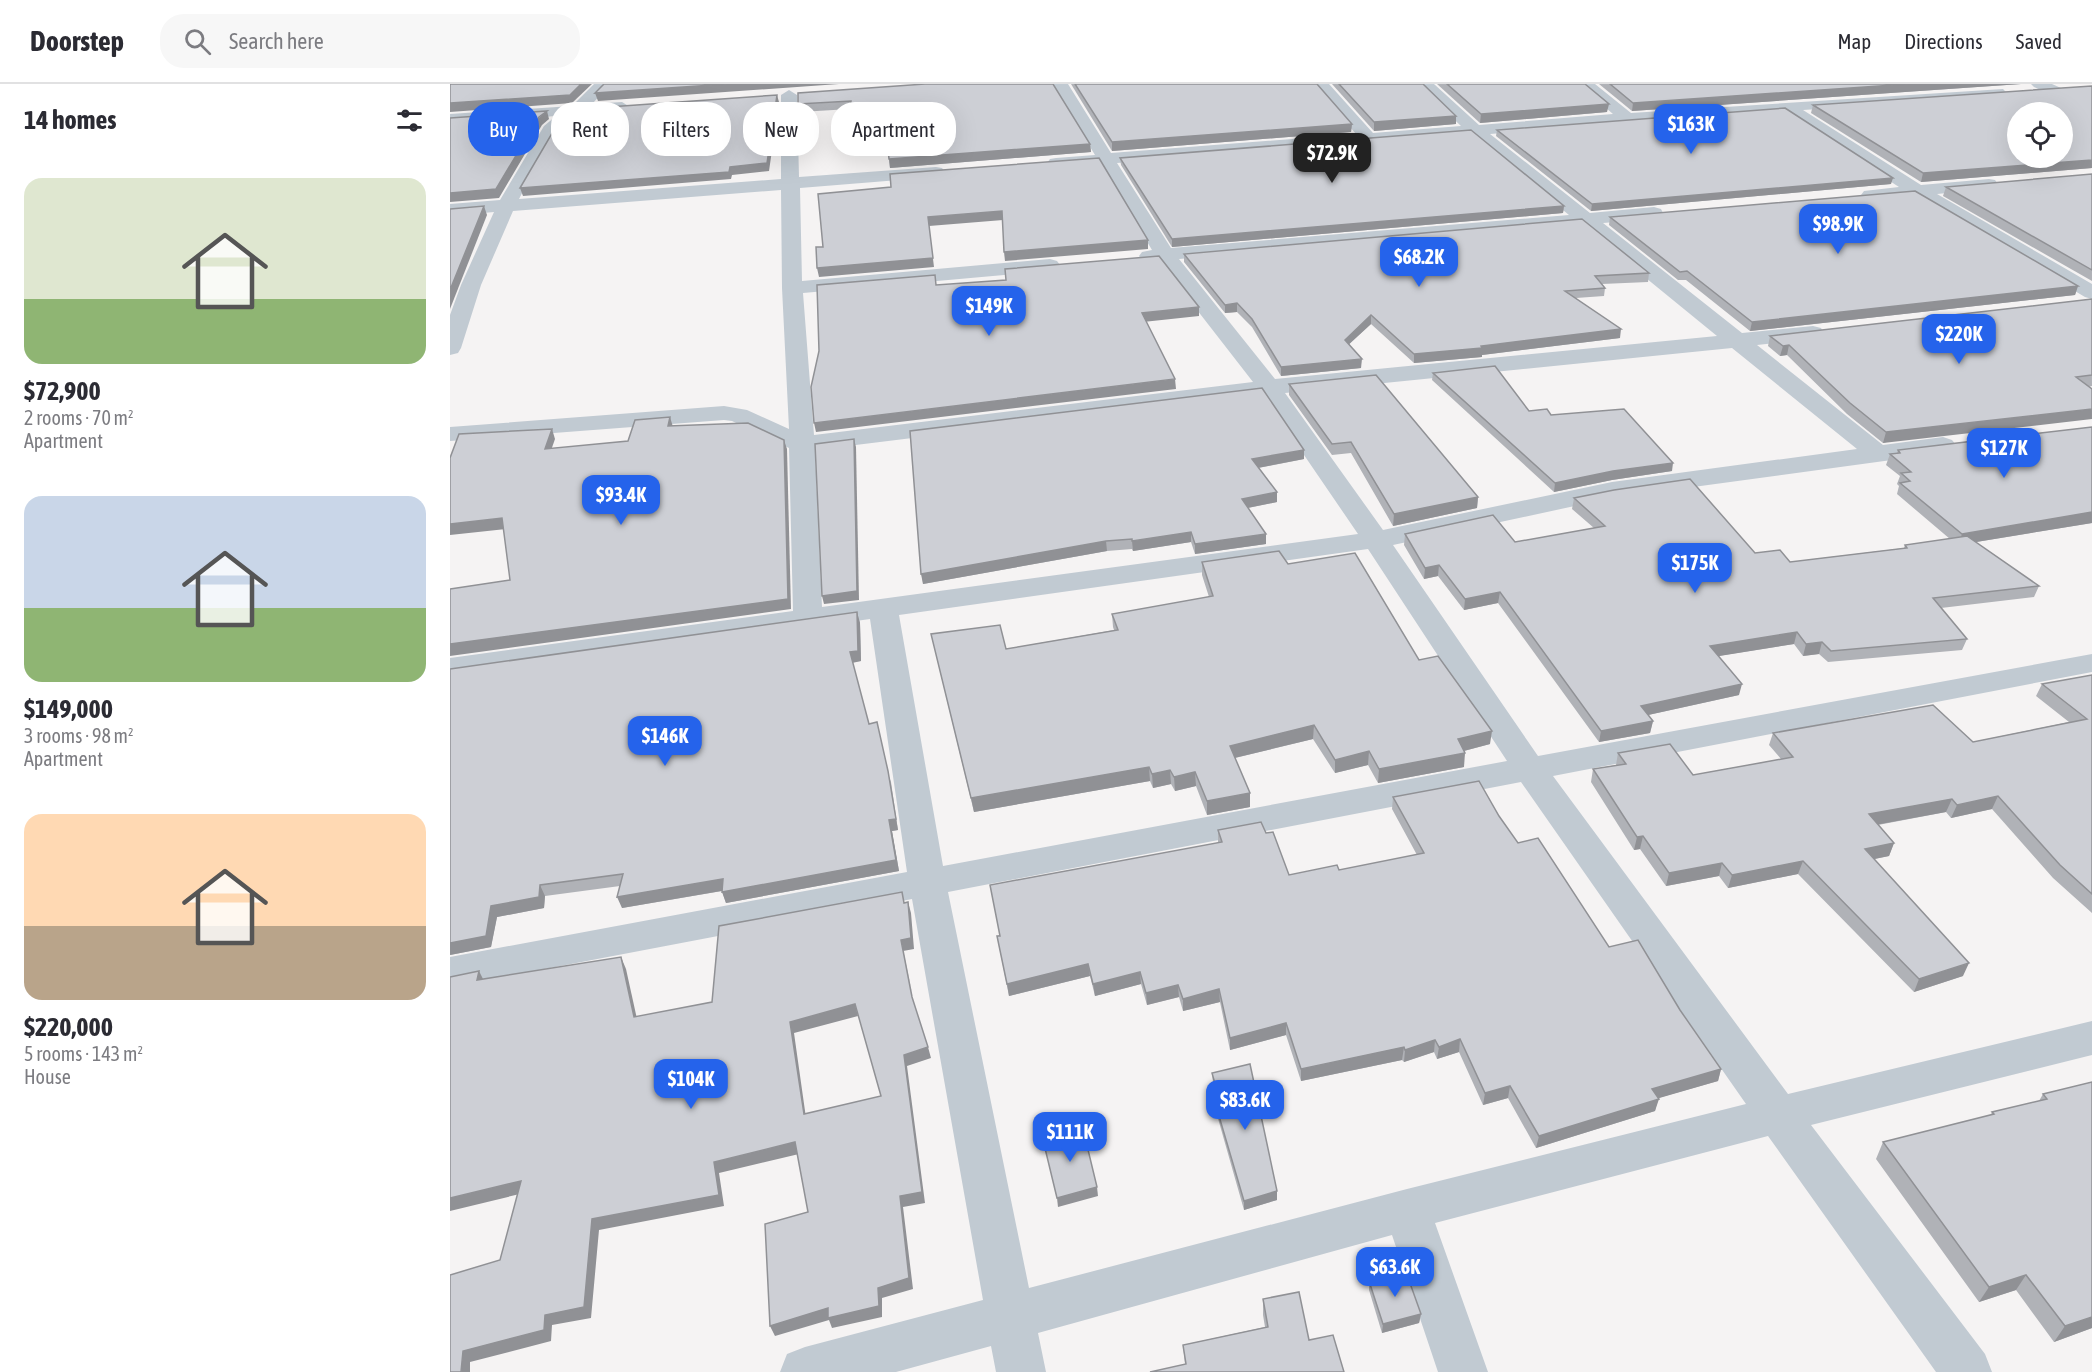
<!DOCTYPE html>
<html lang="en">
<head>
<meta charset="utf-8">
<style>
	body { margin:0; font-family:"Asap Condensed",sans-serif; background:#f7f7f7; color:#2b2b33; height:100vh; display:flex; flex-direction:column; font-size:22px; white-space:nowrap }
	* { box-sizing:border-box; margin:0 }
	p { font-size:20px; color:#7c7c81 }
	.icon { flex:none; width:33px; height:33px; fill:none; stroke:currentColor; stroke-width:2; stroke-linecap:round; stroke-linejoin:round }
	.map { position:relative; flex:1; overflow:hidden }
	.details { display:flex; flex-direction:column; background:#fff; width:450px }
	.details>* { flex:none }
	.hud { position:absolute; left:18px; top:18px; width:570px; height:54px; display:flex; gap:12px }
	.buttons { position:absolute; left:1557px; top:18px; display:grid; gap:12px }
	.buttons a { display:grid; place-items:center; width:66px; height:66px; border-radius:50%; background:#fff; box-shadow:0 6px 24px #0002; font-size:30px }
	.price { position:absolute; translate:-50% -51px; padding:0 14px; border-radius:12px; background:#2563eb; color:#fff; font-size:20px; line-height:39px; filter:drop-shadow(0 2px 3px #0008) }
	.price::after { content:''; position:absolute; left:50%; top:36px; width:18px; height:14px; margin-left:-9px; background:inherit; clip-path:polygon(0 0,100% 0,50% 100%) }
	.price.active { background:#222; color:#fff }
	ul { padding:0; list-style:none }
	li { display:grid; align-content:center; gap:12px; height:318px; padding:0 24px }
	li span { display:grid; place-items:center; height:186px; border-radius:18px; color:#555 }
	li>.icon { margin-inline-start:auto }
	span .icon { width:108px; height:108px; fill:#fffc; stroke-width:1 }
	li b { font-size:26px }
	h2 { display:flex; justify-content:space-between; align-items:center; height:72px; padding:0 24px; font-size:26px }
	.pill { padding:0 21px; border-radius:24px; background:#fff; box-shadow:0 6px 24px #0002; font-size:21px; line-height:54px }
	.pill.active { background:#2563eb; color:#fff }
	header { display:flex; align-items:center; gap:36px; box-sizing:border-box; height:84px; padding:0 30px; background:#fff; border-bottom:2px solid #e1e1e2 }
	header strong { font-size:28px }
	nav { display:flex; gap:33px; margin-inline-start:auto; font-size:21px }
	.search { width:420px; height:54px; background:#f7f7f7; display:flex; align-items:center; gap:15px; box-sizing:border-box; padding:0 21px; border-radius:24px; color:#7c7c81; font-size:22px }
	main { display:flex; flex:1; min-height:0 }
	.map>svg:first-child { display:block }
	.lines { fill:none; stroke-linecap:round; stroke-linejoin:round }
	.street { fill:#c1cad2; fill-rule:evenodd }
	.wall { fill:#b0b2b7 }
	.shaded-wall { fill:#909195 }
	.building { fill:#cdcfd5; stroke:#909195; stroke-width:1.5; fill-rule:evenodd }
</style>
</head>
<body>
<header>
<strong>Doorstep</strong>
<div class="search"><svg class="icon" aria-label="search" viewBox="0 0 24 24"><circle cx="10" cy="10" r="6"/><path d="M15 15l6 6"/></svg>Search here</div>
<nav><a>Map</a><a>Directions</a><a>Saved</a></nav>
</header>
<main>
<section class="details">
<h2>14 homes<svg class="icon" aria-label="filters" viewBox="0 0 24 24"><path d="M4 7h16M4 17h16"/><circle cx="9" cy="7" r="2"/><circle cx="15" cy="17" r="2"/></svg></h2>
<ul>
<li><span style="background:linear-gradient(#dfe7d0 65%,#8fb573 0)"><svg class="icon" aria-label="home" viewBox="0 0 24 24"><path d="M3 11l9-7 9 7M6 9v11h12V9"/></svg></span><div><b>$72,900</b><p>2 rooms · 70 m²</p><p>Apartment</p></div></li>
<li><span style="background:linear-gradient(#c9d6e8 60%,#8fb573 0)"><svg class="icon" aria-label="home" viewBox="0 0 24 24"><path d="M3 11l9-7 9 7M6 9v11h12V9"/></svg></span><div><b>$149,000</b><p>3 rooms · 98 m²</p><p>Apartment</p></div></li>
<li><span style="background:linear-gradient(#ffd9b3 60%,#b9a48a 0)"><svg class="icon" aria-label="home" viewBox="0 0 24 24"><path d="M3 11l9-7 9 7M6 9v11h12V9"/></svg></span><div><b>$220,000</b><p>5 rooms · 143 m²</p><p>House</p></div></li>
</ul>
</section>
<div class="map">
<svg width="1642" height="1288" viewBox="0 0 1642 1288">
	<rect width="100%" height="100%" fill="#f5f3f3"/>
	<g class="lines">
		<g class="street">
			<path d="M144 0H161L142 20 172 18 180 23C170 35 145 26 131 31 103 40 83 90 69 115L331 95V11L339 6 347 11 349 93 486 83 492 84 495 88 492 92 486 93 350 104 352 197 600 175 607 177 610 181 607 185 600 187 353 209 364 351 803 298 709 177 692 176 689 172 692 168 702 166 651 81 606 84 600 83 597 79 600 75 606 74 645 71 602 0H618L661 69 906 50 863 0H879L923 49 1011 42 967 0H984L1029 41 1163 30 1128 0H1145L1181 29 1553 5 1556 8 1548 13 1353 26 1471 101 1539 95 1545 96 1548 100 1545 104 1539 105 1487 110 1642 200V215L1635 213 1464 112 1420 117 1414 115 1411 111 1414 107 1449 103 1334 28 1040 50 1140 129 1204 123 1211 125 1213 129 1211 133 1204 135 1153 139 1292 249 1363 242 1371 244 1374 249 1371 254 1307 261 1433 361 1493 353 1502 356 1506 361 1502 366 1493 369 1162 414 943 461 1088 672 1642 570V588L1103 692 1338 1010 1642 937V971L1361 1041 1535 1270 1542 1288H1486L1318 1052 985 1139 1038 1288H988L942 1151 588 1249 596 1288H546L541 1262 446 1288H330L337 1270 355 1263 533 1216 462 815 0 903V873L457 788 420 535 0 594V574L343 527 339 364 282 337 274 336 0 357V343L274 322 297 326 339 345 332 204 331 106 63 127 31 201 11 264 8 269 0 271V231L11 201 44 128 0 132V120L50 116 94 42 106 32 0 40V30L122 22ZM1021 51 1119 131 721 164 667 79ZM1131 141 1267 252 825 295 729 175ZM1282 264 1407 365 1162 398 933 446 835 309ZM813 311 908 450 372 523 365 366ZM918 465 1057 677 493 782 449 531ZM1071 698 1296 1020 957 1105 579 1204 498 808Z"/>
			<polygon points="1581,0 1602,0 1642,18 1642,29 1584,3"/>
		</g>
	</g>
	<g class="wall">
		<polygon points="475,0 640,60 641,68 440,84 435,37 401,39 399,31 400,25 350,28 348,20"/>
		<polygon points="621,0 867,0 902,40 901,48 662,67"/>
		<polygon points="882,0 973,0 1006,40 924,47"/>
		<polygon points="987,0 1135,0 1157,28 1030,39"/>
		<polygon points="1149,0 1571,0 1182,27"/>
		<polygon points="1642,2 1642,84 1471,98 1361,29 1363,21"/>
		<polygon points="1047,46 1441,100 1141,127 1046,52"/>
		<polygon points="670,74 1114,122 1113,129 722,163 671,81"/>
		<polygon points="1642,90 1642,197 1493,112 1496,103"/>
		<polygon points="1160,133 1628,202 1625,211 1300,247 1236,196 1228,196 1159,141"/>
		<polygon points="734,170 1199,189 1198,198 1152,200 1155,204 1154,212 1126,214 1170,254 1032,271 1032,273 964,279 921,240 899,260 911,284 831,292 802,243 787,228 775,229 734,178"/>
		<polygon points="1642,215 1642,302 1433,359 1397,330 1337,271 1330,272 1318,262 1320,252"/>
		<polygon points="983,289 1079,327 1101,331 1222,387 1162,396 1104,408 982,296"/>
		<polygon points="839,300 1028,413 1027,424 943,442 901,369 882,371 839,311"/>
		<polygon points="1642,343 1642,439 1526,458 1589,502 1584,513 1491,524 1517,555 1512,566 1378,578 1369,570 1353,572 1344,560 1268,572 1289,611 1198,631 1203,637 1200,649 1149,658 1048,519 1014,526 988,492 974,495 954,461 955,450 1065,458 1144,444 1122,425 1124,414 1305,469 1340,478 1454,464 1455,461 1500,455 1447,410 1449,402 1447,400 1450,392 1436,381 1440,370 1447,369 1448,366"/>
		<polygon points="460,347 854,375 808,384 827,418 798,424 816,450 816,460 745,470 741,458 683,467 682,465 657,467 473,500"/>
		<polygon points="752,478 838,480 969,576 1040,660 1014,667 1014,683 928,699 918,681 885,689 863,655 785,674 800,709 800,723 757,731 746,702 725,707 721,700 703,704 700,697 524,728 481,550 556,565 664,546 663,543 662,530 759,513 752,491"/>
		<polygon points="407,528 410,539 411,577 402,578 419,640 441,698 448,746 442,747 449,787 276,819 272,807 172,824 170,802 95,812 94,824 47,833 41,863 0,871"/>
		<polygon points="1642,591 1642,829 1603,794 1542,725 1501,734 1496,728 1428,741 1444,759 1439,772 1424,775 1513,892 1464,908 1348,790 1278,804 1269,792 1216,802 1190,765 1184,766 1141,698 1143,685 1166,681 1168,669 1243,691 1331,675 1319,661 1323,649 1523,658 1619,638 1586,612 1592,600"/>
		<polygon points="943,713 1049,732 1068,759 1159,863 1230,926 1271,985 1268,997 1208,1014 1205,1027 1086,1064 1058,1014 1033,1021 1009,968 987,975 984,968 954,978 952,976 851,997 836,951 780,966 770,918 733,927 729,913 697,921 691,900 645,912 640,892 559,912 547,852 768,759 768,746 816,749 839,791 889,786 967,771 942,725"/>
		<polygon points="762,989 827,1116 794,1126 765,1024 764,1015 767,1014 763,998"/>
		<polygon points="1642,998 1642,1244 1604,1258 1566,1206 1529,1218 1426,1075 1433,1058 1541,1031 1542,1028 1589,1017 1593,1010"/>
		<polygon points="919,1197 971,1230 969,1239 932,1249 919,1206"/>
		<polygon points="813,1215 859,1256 735,1280 733,1261 815,1243 813,1231"/>
	</g>
	<g class="shaded-wall">
		<polygon points="131,0 142,0 122,19 0,28 0,19"/>
		<polygon points="277,0 389,0 148,17 145,9"/>
		<polygon points="1458,0 1571,0 1182,27 1183,19"/>
		<polygon points="327,11 329,18 319,87 282,91 281,95 73,112 70,104 280,83"/>
		<polygon points="1159,20 1157,28 1030,39 1031,30"/>
		<polygon points="97,27 99,35 92,41 49,114 0,118 0,109"/>
		<polygon points="1006,32 1006,40 924,47 924,38"/>
		<polygon points="902,40 901,48 662,67 662,58"/>
		<polygon points="640,60 641,68 440,84 439,75"/>
		<polygon points="1642,76 1642,84 1471,98 1473,89"/>
		<polygon points="1443,94 1441,100 1141,127 1142,120"/>
		<polygon points="34,122 37,131 0,225 0,206"/>
		<polygon points="1114,122 1113,129 722,163 722,155"/>
		<polygon points="552,127 553,136 479,142 484,183 369,193 367,184 478,133"/>
		<polygon points="698,156 698,165 555,177 554,168"/>
		<polygon points="1628,202 1625,211 1300,247 1302,238"/>
		<polygon points="787,219 787,228 775,229 775,221"/>
		<polygon points="749,223 749,232 693,238 692,229"/>
		<polygon points="921,231 921,240 895,264 895,256"/>
		<polygon points="1171,245 1170,254 1032,271 1032,273 964,279 964,270"/>
		<polygon points="1339,261 1337,271 1330,272 1333,262"/>
		<polygon points="912,275 911,284 831,292 831,283"/>
		<polygon points="725,295 726,305 366,348 364,339"/>
		<polygon points="1642,325 1642,335 1433,359 1436,348"/>
		<polygon points="220,333 223,343 218,342"/>
		<polygon points="102,345 105,355 98,375 95,365"/>
		<polygon points="404,355 406,363 409,516 374,520 372,512"/>
		<polygon points="334,356 337,365 341,525 0,572 0,560"/>
		<polygon points="854,366 854,375 802,385 802,375"/>
		<polygon points="1223,379 1222,387 1162,396 1104,408 1105,399 1163,387"/>
		<polygon points="827,408 827,418 792,425 792,415"/>
		<polygon points="1028,413 1027,424 943,442 944,430"/>
		<polygon points="1642,428 1642,439 1508,461 1512,450"/>
		<polygon points="52,434 56,445 0,451 0,440"/>
		<polygon points="741,448 741,458 683,467 682,457"/>
		<polygon points="816,450 816,460 745,470 745,460"/>
		<polygon points="656,457 657,467 473,500 471,490"/>
		<polygon points="989,481 988,492 974,495 975,484"/>
		<polygon points="1050,508 1048,519 1014,526 1015,515"/>
		<polygon points="407,528 410,539 411,577 402,579 400,568"/>
		<polygon points="1347,548 1344,560 1257,574 1260,562"/>
		<polygon points="1372,558 1369,570 1353,572 1356,560"/>
		<polygon points="1292,600 1289,611 1189,633 1191,622"/>
		<polygon points="1203,637 1200,649 1149,658 1151,647"/>
		<polygon points="864,641 863,655 780,675 780,662"/>
		<polygon points="1042,647 1040,660 1006,669 1008,655"/>
		<polygon points="919,667 918,681 885,689 885,676"/>
		<polygon points="1015,669 1014,683 928,699 929,685"/>
		<polygon points="699,683 700,697 524,728 521,714"/>
		<polygon points="720,686 721,700 703,704 702,690"/>
		<polygon points="438,687 448,746 442,747 449,787 276,819 272,808 439,736"/>
		<polygon points="745,688 746,702 725,707 724,693"/>
		<polygon points="800,709 800,723 757,731 757,717"/>
		<polygon points="1548,712 1542,725 1501,734 1507,721"/>
		<polygon points="1502,715 1496,728 1414,743 1419,730"/>
		<polygon points="1193,752 1190,765 1184,766 1187,753"/>
		<polygon points="1444,759 1439,772 1410,778 1415,765"/>
		<polygon points="1353,777 1348,790 1278,804 1282,791"/>
		<polygon points="1272,779 1269,792 1216,802 1219,789"/>
		<polygon points="273,795 277,806 172,824 167,813"/>
		<polygon points="90,801 95,812 94,824 47,833 41,863 0,871 0,859 41,822"/>
		<polygon points="458,818 461,829 464,865 453,867 465,924 451,856"/>
		<polygon points="171,873 176,885 189,944 184,933"/>
		<polygon points="1519,879 1513,892 1464,908 1469,895"/>
		<polygon points="638,880 640,892 559,912 557,900"/>
		<polygon points="29,887 35,899 27,896"/>
		<polygon points="690,888 691,900 645,912 643,900"/>
		<polygon points="728,901 729,913 697,921 696,909"/>
		<polygon points="769,905 770,918 733,927 733,915"/>
		<polygon points="405,920 408,932 344,949 357,1041 354,1030 340,938"/>
		<polygon points="836,939 836,951 780,966 780,954"/>
		<polygon points="1010,955 1009,968 987,975 989,963"/>
		<polygon points="985,956 984,968 954,978 955,966"/>
		<polygon points="478,963 481,974 457,982 475,1119 453,1123 463,1205 432,1214 432,1233 382,1244 379,1236 325,1252 320,1242 428,1204 450,1112 454,971"/>
		<polygon points="954,963 952,976 851,997 851,985"/>
		<polygon points="1271,985 1268,997 1199,1017 1202,1005"/>
		<polygon points="1060,1002 1058,1014 1033,1021 1035,1009"/>
		<polygon points="1209,1015 1205,1027 1086,1064 1089,1052"/>
		<polygon points="345,1058 349,1070 269,1089 274,1122 149,1146 141,1234 102,1241 101,1257 20,1278 20,1288 11,1288 13,1267 95,1231 142,1135 264,1078"/>
		<polygon points="71,1097 78,1108 0,1127 0,1114"/>
		<polygon points="647,1103 648,1112 608,1123 607,1114"/>
		<polygon points="827,1107 827,1116 794,1126 794,1117"/>
		<polygon points="1576,1191 1566,1206 1529,1218 1539,1203"/>
		<polygon points="971,1230 969,1239 932,1249 933,1240"/>
		<polygon points="1642,1233 1642,1244 1604,1258 1615,1242"/>
	</g>
	<g class="building">
		<polygon points="0,0 131,0 120,11 0,19"/>
		<polygon points="154,0 277,0 145,9"/>
		<polygon points="475,0 603,0 640,60 439,75 434,28 399,31 401,17 348,20 348,9"/>
		<polygon points="625,0 867,0 902,40 662,58"/>
		<polygon points="889,0 973,0 1006,32 924,38"/>
		<polygon points="997,0 1135,0 1159,20 1031,30"/>
		<polygon points="1160,0 1458,0 1183,19"/>
		<path d="M1642 2V76L1473 89 1363 21ZM1568 28H1612V74H1568Z"/>
		<polygon points="327,11 317,79 280,83 279,88 70,104 108,39 130,25"/>
		<polygon points="1335,24 1443,94 1142,120 1047,46"/>
		<polygon points="97,27 89,33 46,105 0,109 0,34"/>
		<polygon points="1021,46 1114,122 722,155 670,74"/>
		<polygon points="649,74 698,156 554,168 552,127 478,133 483,174 367,184 366,163 373,163 368,110 441,103 440,90"/>
		<polygon points="1642,90 1642,186 1496,103"/>
		<polygon points="1465,107 1628,202 1302,238 1237,187 1230,188 1160,133"/>
		<polygon points="34,122 0,206 0,125"/>
		<polygon points="1132,135 1199,189 1145,192 1155,204 1115,207 1171,245 1031,262 1032,264 964,270 921,231 895,256 912,275 831,283 802,235 787,219 775,221 734,170"/>
		<polygon points="709,172 749,223 692,229 725,295 364,339 361,303 369,267 367,201 485,191 486,201 556,196 555,185"/>
		<polygon points="1642,215 1642,291 1626,293 1642,305 1642,325 1436,348 1400,319 1339,261 1333,262 1320,252"/>
		<polygon points="1045,282 1079,327 1097,325 1101,331 1174,325 1223,379 1163,387 1105,399 983,289"/>
		<polygon points="926,291 1028,413 944,430 901,358 882,360 839,300"/>
		<polygon points="812,304 854,366 802,375 827,408 792,415 816,450 745,460 741,448 682,457 682,455 656,457 471,490 460,347"/>
		<polygon points="220,333 218,342 298,339 334,356 338,515 0,560 0,505 60,496 52,434 0,440 0,374 9,350 102,345 95,365 178,357 185,336"/>
		<polygon points="1642,343 1642,428 1512,450 1450,399 1460,397 1451,389 1461,388 1440,370 1450,369 1448,366"/>
		<polygon points="404,355 407,507 372,512 365,360"/>
		<polygon points="1240,395 1305,469 1330,466 1340,478 1457,464 1455,461 1517,452 1589,502 1483,514 1517,555 1381,567 1372,558 1356,560 1347,548 1260,562 1292,600 1191,622 1203,637 1151,647 1050,508 1015,515 989,481 975,484 955,450 1043,431 1065,458 1155,442 1124,414 1164,406"/>
		<polygon points="829,467 838,480 905,469 969,576 988,572 1042,647 1008,655 1015,669 929,685 919,667 885,676 864,641 780,662 800,709 757,717 745,688 724,693 720,686 702,690 699,683 521,714 481,550 550,541 556,565 668,546 662,530 763,512 752,478"/>
		<polygon points="407,528 408,567 400,568 419,640 427,638 438,687 446,735 439,736 446,776 272,808 273,795 167,813 173,790 90,801 89,813 41,822 36,852 0,859 0,585"/>
		<polygon points="1642,591 1642,810 1610,781 1548,712 1507,721 1502,715 1419,730 1444,759 1415,765 1519,879 1469,895 1353,777 1282,791 1272,779 1219,789 1193,752 1187,753 1143,685 1176,680 1168,669 1220,660 1243,691 1343,673 1323,649 1483,621 1523,658 1637,635 1592,600"/>
		<polygon points="1029,697 1049,732 1068,759 1088,754 1159,863 1188,856 1230,926 1271,985 1202,1005 1209,1015 1089,1052 1060,1002 1035,1009 1010,955 989,963 985,956 955,966 954,963 851,985 836,939 780,954 769,905 733,915 728,901 696,909 690,888 643,900 638,880 557,900 547,852 550,852 540,801 772,758 768,746 811,738 816,749 823,748 839,791 887,781 889,786 974,769 943,713"/>
		<path d="M452 808 454 819 458 818 461 854 451 856 462 913 478 963 454 971 472 1108 450 1112 459 1194 428 1204 429 1222 378 1234V1224L320 1242 315 1140 358 1128 345 1058 264 1078 269 1111 142 1135 134 1223 95 1231 94 1246 13 1267 11 1288H0V1191L50 1176 71 1097 0 1114V893L29 887 27 896 171 873 184 933 262 918 269 842ZM405 920 431 1012 354 1030 340 938Z"/>
		<polygon points="800,980 827,1107 794,1117 764,1015 769,1014 762,989"/>
		<polygon points="1642,998 1642,1233 1615,1242 1576,1191 1539,1203 1433,1058 1544,1030 1542,1028 1597,1015 1593,1010"/>
		<polygon points="633,1045 647,1103 607,1114 593,1056"/>
		<polygon points="956,1188 971,1230 933,1240 919,1197"/>
		<polygon points="849,1208 859,1256 883,1251 894,1288 700,1288 736,1280 733,1261 818,1243 813,1215"/>
	</g>
</svg>
<div class="buttons">
<a><svg class="icon" aria-label="locate" viewBox="0 0 24 24"><circle cx="12" cy="12" r="6"/><path d="M12 2v4M12 18v4M2 12h4M18 12h4"/></svg></a>
</div>
<b class="price" style="left:1241px;top:71px">$163K</b>
<b class="price active" style="left:882px;top:100px">$72.9K</b>
<b class="price" style="left:1388px;top:171px">$98.9K</b>
<b class="price" style="left:969px;top:204px">$68.2K</b>
<b class="price" style="left:539px;top:253px">$149K</b>
<b class="price" style="left:1509px;top:281px">$220K</b>
<b class="price" style="left:1554px;top:395px">$127K</b>
<b class="price" style="left:171px;top:442px">$93.4K</b>
<b class="price" style="left:1245px;top:510px">$175K</b>
<b class="price" style="left:215px;top:683px">$146K</b>
<b class="price" style="left:241px;top:1026px">$104K</b>
<b class="price" style="left:795px;top:1047px">$83.6K</b>
<b class="price" style="left:620px;top:1079px">$111K</b>
<b class="price" style="left:945px;top:1214px">$63.6K</b>
<div class="hud">
<a class="pill active">Buy</a>
<a class="pill">Rent</a>
<a class="pill">Filters</a>
<a class="pill">New</a>
<a class="pill">Apartment</a>
</div>
</div>
</main>
</body>
</html>
